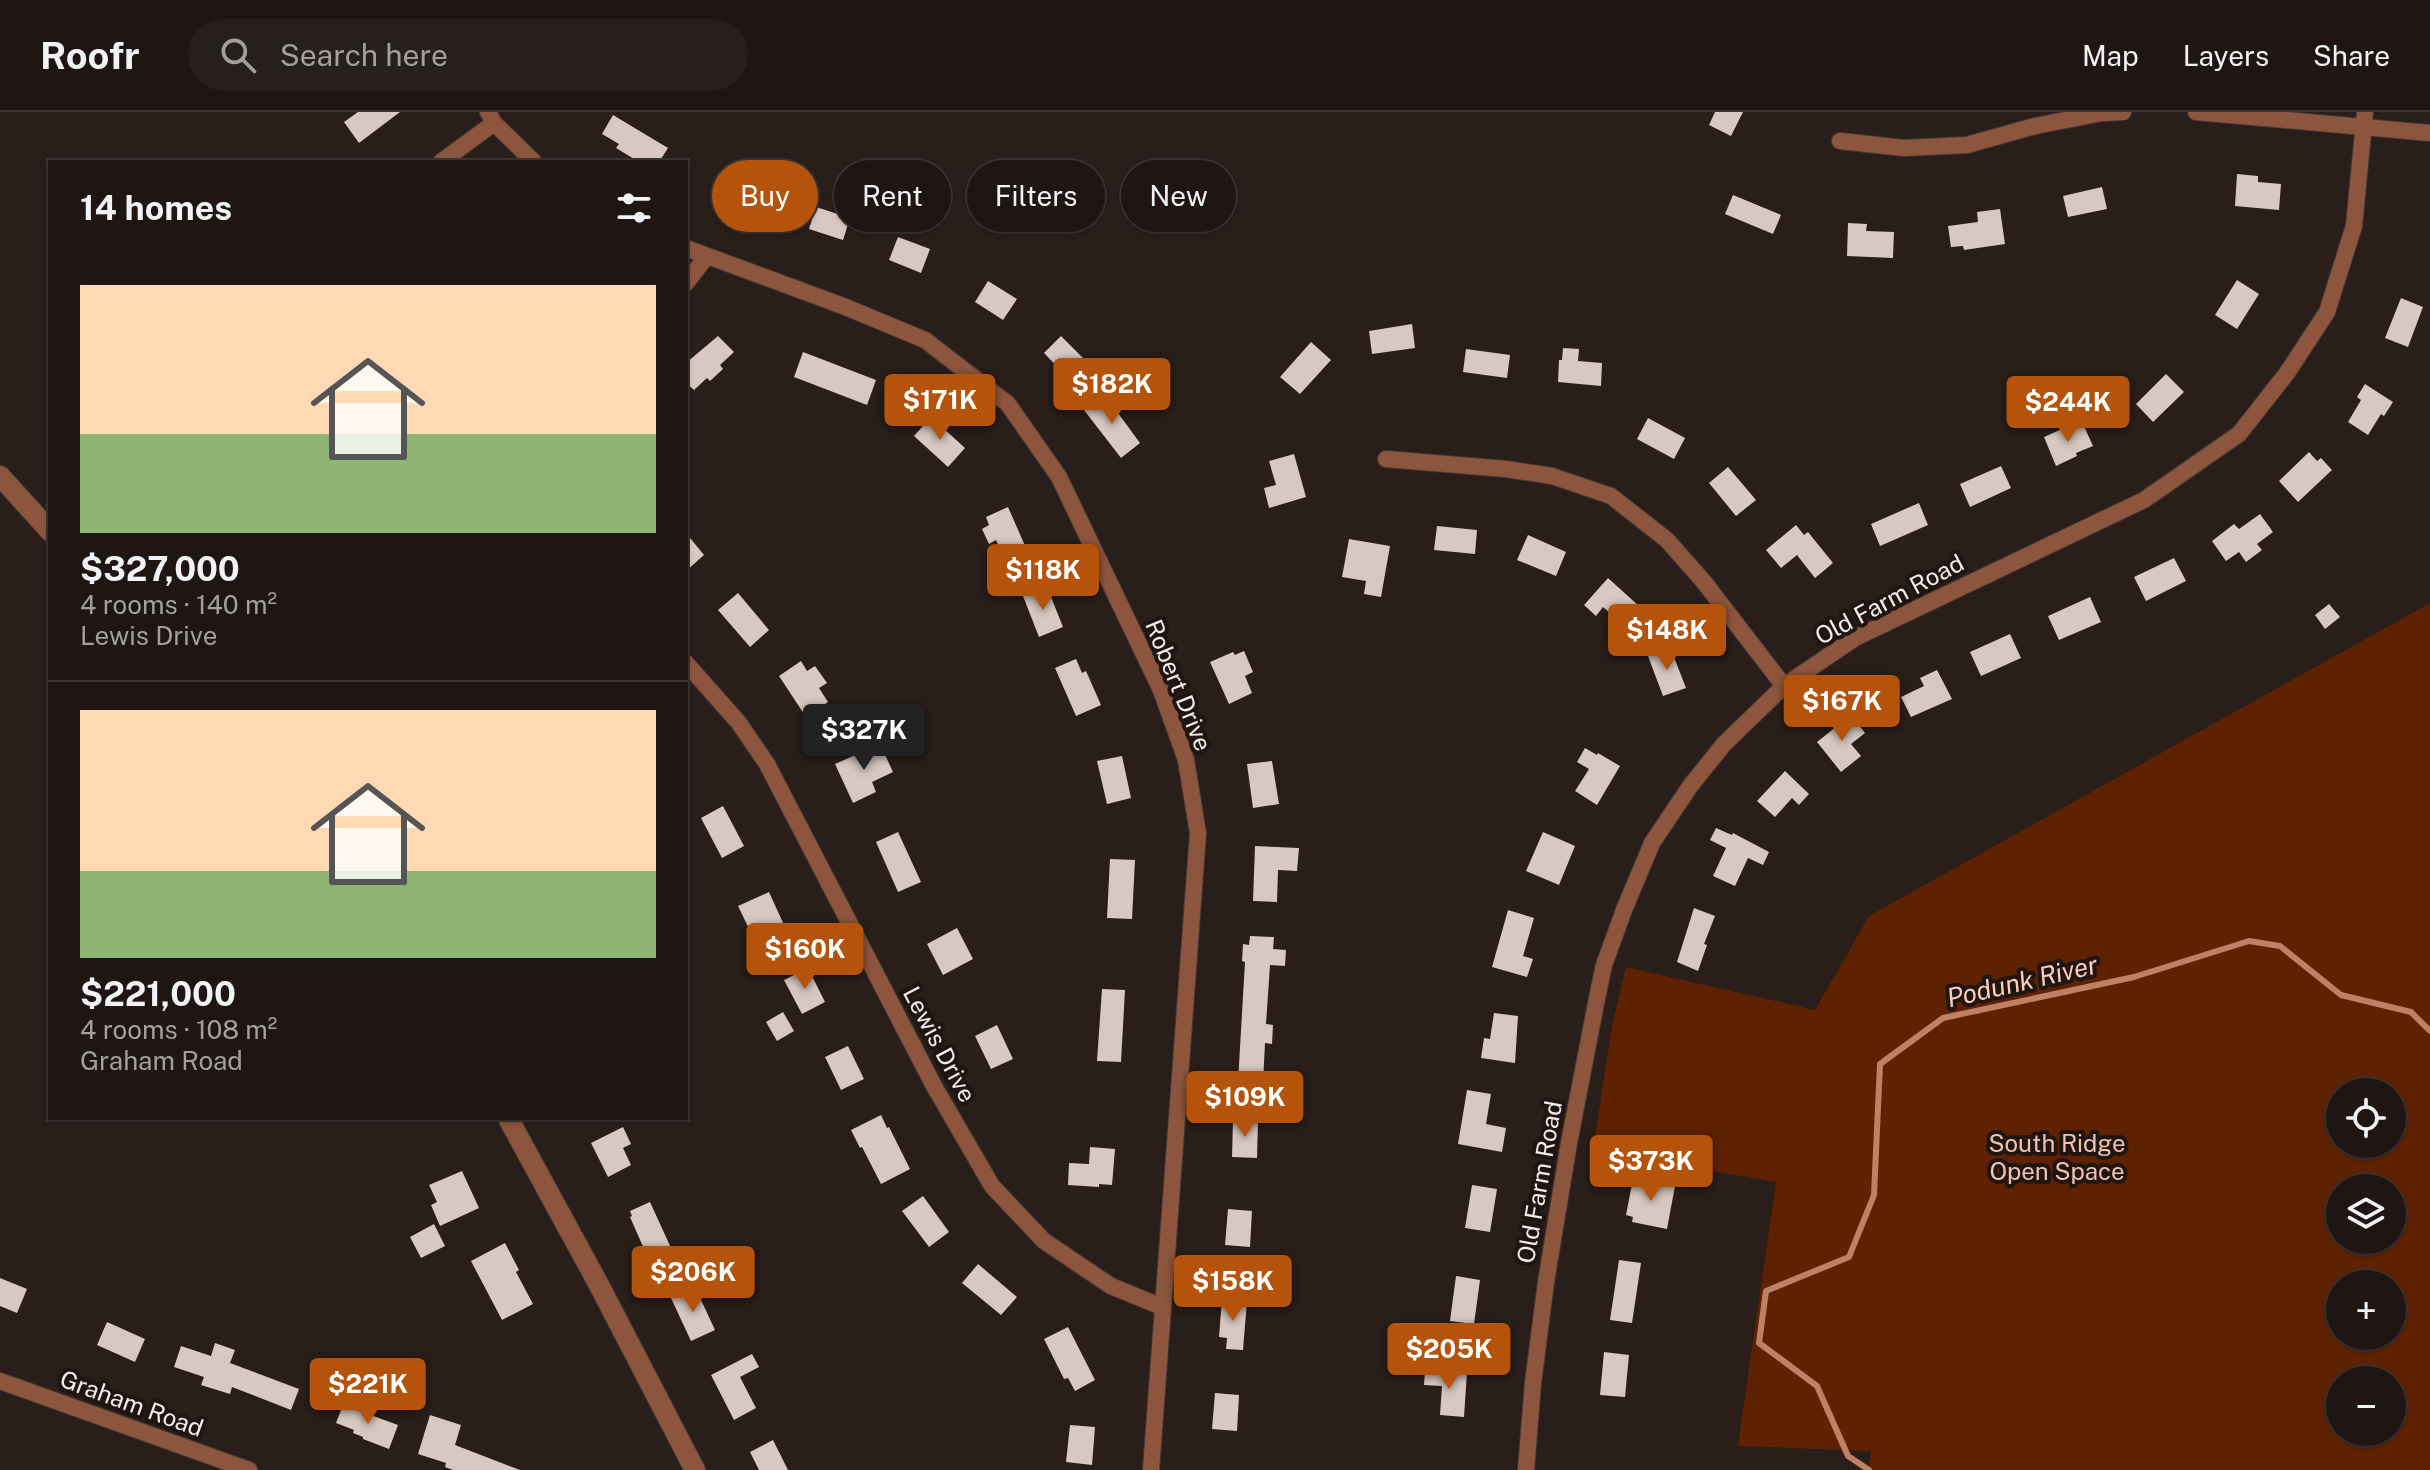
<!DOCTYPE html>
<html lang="en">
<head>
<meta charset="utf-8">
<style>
	body { margin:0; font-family:"Public Sans",sans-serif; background:#271f1c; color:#f1f3f6; height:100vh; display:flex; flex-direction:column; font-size:30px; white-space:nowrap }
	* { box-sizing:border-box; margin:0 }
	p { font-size:26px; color:#a19fa0 }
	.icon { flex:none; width:44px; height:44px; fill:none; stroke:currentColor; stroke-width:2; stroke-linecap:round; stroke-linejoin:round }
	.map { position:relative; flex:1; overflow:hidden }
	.side { position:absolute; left:48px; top:48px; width:640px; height:960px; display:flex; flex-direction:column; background:#1f1613; border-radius:0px; box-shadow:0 2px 6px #0004,0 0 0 2px #3c3533 }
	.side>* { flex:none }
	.hud { position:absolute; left:712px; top:48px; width:760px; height:72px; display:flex; gap:16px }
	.fabs { position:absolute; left:2326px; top:966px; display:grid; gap:16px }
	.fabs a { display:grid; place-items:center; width:80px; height:80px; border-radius:50%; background:#1f1613; box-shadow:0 2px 6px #0004,0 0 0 2px #3c3533; font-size:40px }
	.price { position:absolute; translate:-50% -68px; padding:0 18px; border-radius:8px; background:#b45309; color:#fff; font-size:26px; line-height:52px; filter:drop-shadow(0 2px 4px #0008) }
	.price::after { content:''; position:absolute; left:50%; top:48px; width:24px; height:18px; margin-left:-12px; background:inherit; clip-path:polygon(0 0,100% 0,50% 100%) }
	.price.active { background:#222; color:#fff }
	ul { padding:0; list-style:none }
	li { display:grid; align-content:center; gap:16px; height:424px; padding:0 32px }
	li+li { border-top:2px solid #3c3533 }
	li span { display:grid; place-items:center; height:248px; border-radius:0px; color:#555 }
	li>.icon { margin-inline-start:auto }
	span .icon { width:144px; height:144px; fill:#fffc; stroke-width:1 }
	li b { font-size:34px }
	h2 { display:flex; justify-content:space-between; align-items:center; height:96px; padding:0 32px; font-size:34px }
	.pill { padding:0 28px; border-radius:36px; background:#1f1613; box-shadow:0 2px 6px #0004,0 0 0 2px #3c3533; font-size:28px; line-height:72px }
	.pill.active { background:#b45309; color:#fff }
	header { display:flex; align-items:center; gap:48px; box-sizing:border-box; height:112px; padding:0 40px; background:#1f1613; border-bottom:2px solid #3c3533 }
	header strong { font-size:38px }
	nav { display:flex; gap:44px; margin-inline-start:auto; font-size:28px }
	.search { width:560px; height:72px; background:#271f1c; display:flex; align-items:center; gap:20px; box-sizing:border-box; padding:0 28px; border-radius:44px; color:#a19fa0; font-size:30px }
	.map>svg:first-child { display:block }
	.green { fill:#5e2203; fill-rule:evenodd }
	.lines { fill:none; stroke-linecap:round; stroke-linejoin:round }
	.stream { stroke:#bf8065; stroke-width:6 }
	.building { fill:#d8c8c1 }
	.minor-casing { stroke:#463b36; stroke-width:18 }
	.tertiary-casing { stroke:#463b36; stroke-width:22 }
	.minor { stroke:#8d553d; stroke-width:16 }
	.tertiary { stroke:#8d553d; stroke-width:20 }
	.labels { text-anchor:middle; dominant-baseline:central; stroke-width:8; stroke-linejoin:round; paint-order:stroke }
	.street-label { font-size:24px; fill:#f5edea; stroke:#201510 }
	.park-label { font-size:24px; fill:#f2c2ae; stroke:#201510 }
	.water-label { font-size:26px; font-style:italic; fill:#ffceba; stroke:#201510 }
</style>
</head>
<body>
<header>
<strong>Roofr</strong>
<div class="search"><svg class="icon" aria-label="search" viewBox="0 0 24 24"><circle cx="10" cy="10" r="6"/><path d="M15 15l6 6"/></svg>Search here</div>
<nav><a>Map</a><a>Layers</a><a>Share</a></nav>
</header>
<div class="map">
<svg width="2430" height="1358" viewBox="0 0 2430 1358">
	<rect width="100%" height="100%" fill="#291e19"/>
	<path class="green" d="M2430 491V1358H1869L1871 1339 1738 1334 1776 1070 1593 1038 1612 914 1626 855 1815 898 1869 804ZM2340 980H2392V1032H2340ZM2340 1076H2392V1128H2340ZM2340 1172H2392V1224H2340ZM2340 1268H2392V1320H2340Z"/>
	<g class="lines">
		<polyline class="stream" points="1869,1358 1848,1344 1817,1274 1759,1231 1766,1179 1849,1145 1874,1083 1880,952 1943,906 2134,865 2249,829 2280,834 2341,883 2411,900 2430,919"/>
	</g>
	<g class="building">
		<polygon points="358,0 400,0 359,31 344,10"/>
		<polygon points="1715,0 1743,0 1731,24 1709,13"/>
		<polygon points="613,3 668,36 659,50 639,50 616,36 619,32 602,22"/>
		<polygon points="724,59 768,75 760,97 716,81"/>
		<polygon points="2237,62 2258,64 2258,70 2281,72 2279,98 2235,94"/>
		<polygon points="2102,75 2107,97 2068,105 2063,84"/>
		<polygon points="1733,83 1781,103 1773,122 1725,102"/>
		<polygon points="816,95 850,106 843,128 809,117"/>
		<polygon points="2000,97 2005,132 1964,138 1963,134 1951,135 1948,114 1978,110 1977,100"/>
		<polygon points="1848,111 1867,112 1866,119 1894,120 1893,146 1847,144"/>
		<polygon points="898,125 930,137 921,161 889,148"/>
		<polygon points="2237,168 2259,182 2237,217 2215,203"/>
		<polygon points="988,169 1017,187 1003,208 975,190"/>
		<polygon points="2401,186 2423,195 2408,235 2385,226"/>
		<polygon points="1412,212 1415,236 1372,242 1369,219"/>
		<polygon points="718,224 734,240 720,253 723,257 710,269 707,266 694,278 686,271 686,251"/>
		<polygon points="1061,224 1087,250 1069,267 1044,241"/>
		<polygon points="1311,230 1331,248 1300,282 1280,265"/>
		<polygon points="1563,236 1579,237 1578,249 1602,251 1601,274 1558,270 1559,248 1562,248"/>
		<polygon points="1466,237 1510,243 1507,266 1463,260"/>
		<polygon points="803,240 876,268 867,293 794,265"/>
		<polygon points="2166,262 2184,280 2153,310 2136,292"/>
		<polygon points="2365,272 2393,290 2384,304 2381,302 2368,323 2348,310 2361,288 2357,285"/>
		<polygon points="1104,282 1140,331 1121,346 1084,298"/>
		<polygon points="931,305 965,336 948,355 914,324"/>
		<polygon points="1648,306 1685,326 1674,347 1637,327"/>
		<polygon points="2083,312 2093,334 2076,341 2077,344 2056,354 2044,325 2064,316 2066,319"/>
		<polygon points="2309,340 2317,349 2321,346 2332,358 2298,390 2279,369"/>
		<polygon points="1294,342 1306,385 1269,396 1264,376 1276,373 1269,349"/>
		<polygon points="2001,354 2011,376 1970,395 1960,372"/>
		<polygon points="1728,355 1756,388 1736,404 1709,371"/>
		<polygon points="1919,391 1928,413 1880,434 1871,412"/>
		<polygon points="1008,395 1026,436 1004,446 996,428 989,432 982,417 989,413 986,405"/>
		<polygon points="2260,402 2273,420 2257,432 2262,438 2246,450 2239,440 2226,449 2212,429 2234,412 2239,417"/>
		<polygon points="1796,413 1804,423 1808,420 1833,451 1815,466 1797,443 1781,456 1766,438"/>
		<polygon points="1437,414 1477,418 1475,442 1434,438"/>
		<polygon points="686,421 704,443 686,459"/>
		<polygon points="1528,423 1566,440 1556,464 1517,448"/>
		<polygon points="1349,427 1390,434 1381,485 1364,482 1366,469 1342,465"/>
		<polygon points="2174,446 2186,469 2146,489 2134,465"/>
		<polygon points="1608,466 1639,494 1623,512 1603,495 1596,504 1584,493"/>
		<polygon points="1047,475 1063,515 1039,525 1023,484"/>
		<polygon points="738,481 769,518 750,535 718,498"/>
		<polygon points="2090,485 2101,510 2059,528 2048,504"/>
		<polygon points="2329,492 2340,505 2325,517 2315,503"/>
		<polygon points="2010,522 2021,546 1981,564 1970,540"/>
		<polygon points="1670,535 1686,576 1663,584 1648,544"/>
		<polygon points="1244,539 1253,560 1245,564 1252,581 1229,592 1210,550 1233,540 1235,543"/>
		<polygon points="1076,547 1082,561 1086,559 1101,593 1076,604 1055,556"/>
		<polygon points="801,549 807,559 815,554 827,571 819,576 828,590 806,605 779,564"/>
		<polygon points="1937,558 1952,587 1911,605 1901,585 1924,574 1920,566"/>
		<polygon points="1851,603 1865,621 1851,632 1861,644 1841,660 1817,630"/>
		<polygon points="880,632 893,660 872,670 876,680 853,691 835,652"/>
		<polygon points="1585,636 1597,643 1598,641 1620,654 1597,693 1575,679 1589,657 1577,650"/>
		<polygon points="1122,644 1131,686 1107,692 1097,649"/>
		<polygon points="1272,649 1279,692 1253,696 1247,652"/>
		<polygon points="1785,659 1809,682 1799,693 1792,686 1775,705 1757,689"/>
		<polygon points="723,694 744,734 722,746 701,706"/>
		<polygon points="1716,716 1732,723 1733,721 1769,740 1763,753 1748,746 1735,774 1713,764 1726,736 1710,728"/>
		<polygon points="898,720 921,770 898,780 876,730"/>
		<polygon points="1543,720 1575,734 1559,773 1526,759"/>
		<polygon points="1255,734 1299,736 1297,759 1278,758 1277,790 1253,789"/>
		<polygon points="1110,747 1135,748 1132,807 1107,806"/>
		<polygon points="769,780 784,813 754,827 738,794"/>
		<polygon points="1694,796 1715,804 1704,832 1707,833 1698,859 1677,850"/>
		<polygon points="1508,798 1534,806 1523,844 1533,847 1527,865 1492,855"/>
		<polygon points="957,816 973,847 943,863 927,832"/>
		<polygon points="1250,824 1274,825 1273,837 1286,838 1285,854 1270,853 1266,912 1273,913 1272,932 1265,931 1263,971 1238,970 1245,850 1242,849 1243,832 1249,833"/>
		<polygon points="808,856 825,890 802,902 784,868"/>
		<polygon points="1102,877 1125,878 1121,950 1097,949"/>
		<polygon points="783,900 794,919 777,929 766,910"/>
		<polygon points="1494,901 1518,904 1515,951 1481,946 1484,926 1490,927"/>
		<polygon points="997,913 1013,947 991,957 975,924"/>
		<polygon points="848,934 864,967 841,978 825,945"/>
		<polygon points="1467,978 1491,982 1486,1012 1506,1016 1502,1040 1458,1032"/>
		<polygon points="881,1003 887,1016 889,1015 910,1057 881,1072 862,1035 860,1036 851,1018"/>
		<polygon points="1233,1008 1258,1009 1257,1046 1232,1045"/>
		<polygon points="623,1015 631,1032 623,1036 631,1053 608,1065 591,1031"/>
		<polygon points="1090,1035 1115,1037 1112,1073 1099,1072 1099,1075 1068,1073 1069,1051 1089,1052"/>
		<polygon points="462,1059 479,1096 440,1114 431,1093 437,1090 429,1073"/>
		<polygon points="1633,1067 1675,1074 1667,1117 1632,1110 1633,1105 1626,1103"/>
		<polygon points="1472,1073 1497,1077 1490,1120 1465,1116"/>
		<polygon points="923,1084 949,1120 929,1135 902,1099"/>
		<polygon points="650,1090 671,1136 648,1146 630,1105 632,1104 630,1099"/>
		<polygon points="1228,1097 1252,1099 1250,1135 1225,1133"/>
		<polygon points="434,1112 445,1134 421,1146 410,1125"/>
		<polygon points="505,1131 519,1158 516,1160 533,1192 502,1208 471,1149"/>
		<polygon points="1619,1148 1641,1151 1632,1211 1610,1208"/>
		<polygon points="978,1152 1017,1185 1001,1203 962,1171"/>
		<polygon points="1456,1164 1480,1168 1474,1212 1450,1209"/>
		<polygon points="0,1166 27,1177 17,1201 0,1194"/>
		<polygon points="695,1175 715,1218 691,1229 671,1186"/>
		<polygon points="1222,1187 1247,1189 1243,1238 1226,1237 1227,1226 1219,1225"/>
		<polygon points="107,1210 145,1227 135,1250 97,1233"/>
		<polygon points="1068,1215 1095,1268 1075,1279 1068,1266 1064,1267 1044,1227"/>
		<polygon points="215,1231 235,1238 230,1251 299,1277 291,1298 232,1275 230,1282 201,1273 204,1265 174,1255 181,1234 211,1244"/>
		<polygon points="1604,1240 1629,1243 1625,1285 1600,1283"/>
		<polygon points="752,1242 759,1255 740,1265 756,1296 734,1308 711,1263"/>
		<polygon points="1425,1258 1467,1260 1464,1305 1440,1303 1442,1274 1424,1273"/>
		<polygon points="1215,1281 1239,1283 1237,1319 1212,1317"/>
		<polygon points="343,1293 398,1313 389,1337 363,1327 363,1325 353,1321 354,1318 336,1311"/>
		<polygon points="430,1303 461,1313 455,1333 520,1358 453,1358 445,1355 446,1351 418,1342"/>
		<polygon points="1070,1313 1095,1315 1092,1353 1066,1350"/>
		<polygon points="773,1328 788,1358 759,1358 750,1340"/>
	</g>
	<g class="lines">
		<defs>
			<g id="minor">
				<polyline points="488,0 494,11 534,50"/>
				<polyline points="2196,0 2430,21"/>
				<polyline points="1840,29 1904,36 1967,33 2035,14 2102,1 2123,0"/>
				<polyline points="441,50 494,11"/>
				<polyline points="686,136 843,194 925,228 1008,292 1059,365 1161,578 1186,648 1198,721 1151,1358"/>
				<polyline points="686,171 707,144"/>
				<polyline points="1386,347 1506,357 1552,364 1611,384 1667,428 1704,470 1784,574"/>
				<polyline points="686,551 739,611 767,652 934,974 992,1074 1044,1129 1111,1174 1162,1195"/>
				<polyline points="0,1269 249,1358"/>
				<polyline points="1526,1358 1533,1271 1546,1170 1569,1031 1598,881 1604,853 1624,798 1652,731 1691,673 1724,632 1784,574 1855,526 2144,388 2239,322 2287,261 2327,200 2354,114 2365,0"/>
			</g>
			<g id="tertiary">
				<polyline points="0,364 50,419"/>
				<polyline points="508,1006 599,1173 695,1358"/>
			</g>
		</defs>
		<use href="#minor" class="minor-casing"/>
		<use href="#tertiary" class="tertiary-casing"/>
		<use href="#minor" class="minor"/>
		<use href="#tertiary" class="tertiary"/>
	</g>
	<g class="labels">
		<g class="street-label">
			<text transform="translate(1889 487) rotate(-28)">Old Farm Road</text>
			<text transform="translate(1179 573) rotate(68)">Robert Drive</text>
			<text transform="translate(940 932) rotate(62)">Lewis Drive</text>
			<text transform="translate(1539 1070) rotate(-80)">Old Farm Road</text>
			<text transform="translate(132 1291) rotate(20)">Graham Road</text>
		</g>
		<g class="park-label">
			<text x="2057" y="1031">South Ridge<tspan x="2057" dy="28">Open Space</tspan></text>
		</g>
		<g class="water-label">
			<text transform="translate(2022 869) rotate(-13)">Podunk River</text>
		</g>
	</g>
</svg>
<div class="fabs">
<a><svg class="icon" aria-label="locate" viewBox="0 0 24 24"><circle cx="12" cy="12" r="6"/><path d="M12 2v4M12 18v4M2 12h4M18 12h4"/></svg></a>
<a><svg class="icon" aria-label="layers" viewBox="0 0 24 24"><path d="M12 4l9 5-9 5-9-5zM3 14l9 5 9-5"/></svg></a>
<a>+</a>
<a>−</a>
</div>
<b class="price" style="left:1112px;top:314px">$182K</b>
<b class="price" style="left:940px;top:330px">$171K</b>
<b class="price" style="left:2068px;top:332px">$244K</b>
<b class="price" style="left:1043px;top:500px">$118K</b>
<b class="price" style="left:1667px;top:560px">$148K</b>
<b class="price" style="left:1842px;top:631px">$167K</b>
<b class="price active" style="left:864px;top:660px">$327K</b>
<b class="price" style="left:805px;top:879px">$160K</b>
<b class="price" style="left:1245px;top:1027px">$109K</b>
<b class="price" style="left:1651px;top:1091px">$373K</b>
<b class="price" style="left:693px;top:1202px">$206K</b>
<b class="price" style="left:1233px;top:1211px">$158K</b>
<b class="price" style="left:1449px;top:1279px">$205K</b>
<b class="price" style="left:368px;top:1314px">$221K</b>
<div class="hud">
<a class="pill active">Buy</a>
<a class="pill">Rent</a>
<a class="pill">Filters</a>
<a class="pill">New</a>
</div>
<section class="side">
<h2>14 homes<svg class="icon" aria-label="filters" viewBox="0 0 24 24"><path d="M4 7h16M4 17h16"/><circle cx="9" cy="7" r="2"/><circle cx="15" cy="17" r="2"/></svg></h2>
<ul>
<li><span style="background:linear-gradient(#ffd9b3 60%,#8fb573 0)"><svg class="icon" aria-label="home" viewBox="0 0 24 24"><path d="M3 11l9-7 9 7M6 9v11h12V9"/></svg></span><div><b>$327,000</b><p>4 rooms · 140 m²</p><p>Lewis Drive</p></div></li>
<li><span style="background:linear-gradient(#ffd9b3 65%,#8fb573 0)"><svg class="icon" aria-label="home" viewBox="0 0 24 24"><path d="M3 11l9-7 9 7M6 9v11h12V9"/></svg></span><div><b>$221,000</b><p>4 rooms · 108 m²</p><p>Graham Road</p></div></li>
</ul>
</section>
</div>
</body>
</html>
